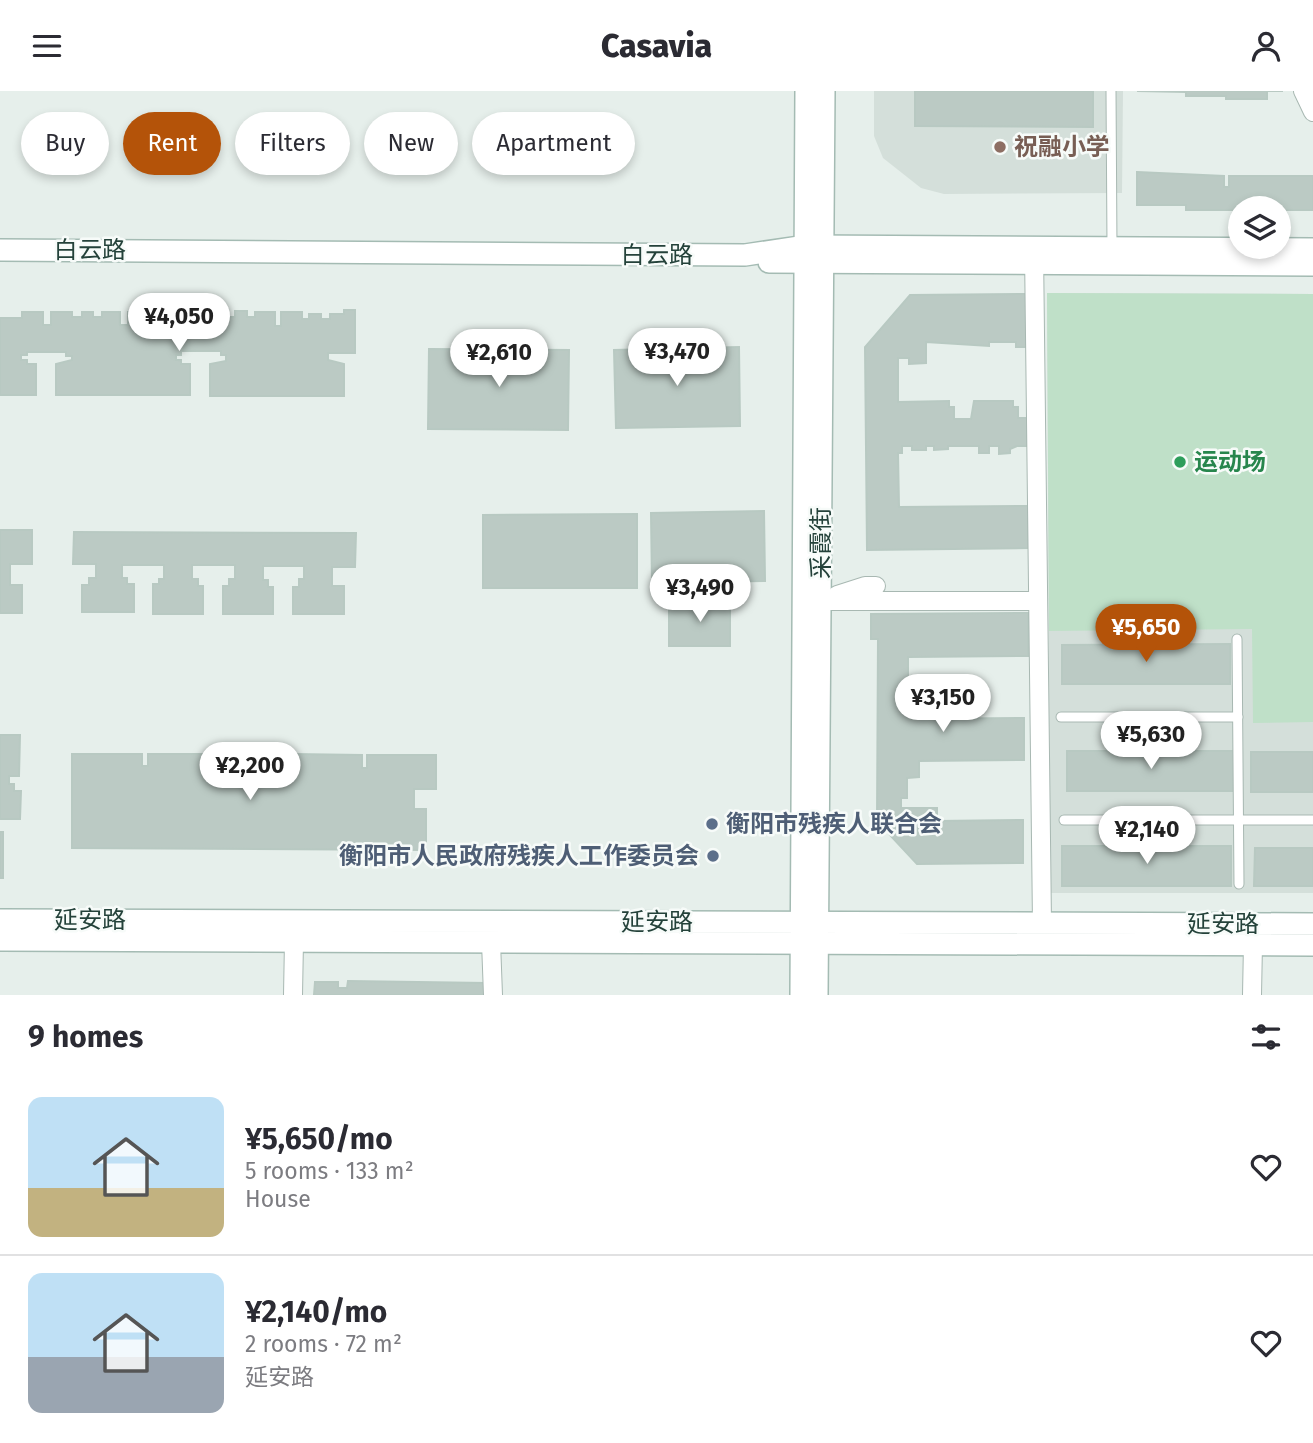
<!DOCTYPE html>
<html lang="en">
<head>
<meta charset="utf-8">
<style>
	body { margin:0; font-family:"Fira Sans","Noto Sans SC",sans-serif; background:#f2f2f3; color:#2b2b33; height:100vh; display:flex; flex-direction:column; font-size:26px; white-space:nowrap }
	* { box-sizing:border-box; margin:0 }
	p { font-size:23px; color:#7c7c81 }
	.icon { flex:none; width:38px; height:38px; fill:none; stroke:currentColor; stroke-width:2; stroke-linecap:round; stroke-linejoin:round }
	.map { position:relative; height:904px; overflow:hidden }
	.panel { display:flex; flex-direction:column; background:#fff; flex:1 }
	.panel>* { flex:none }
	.guide { position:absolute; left:21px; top:21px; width:700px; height:63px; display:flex; gap:14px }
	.buttons { position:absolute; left:1228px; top:105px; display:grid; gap:14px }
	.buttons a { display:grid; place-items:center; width:63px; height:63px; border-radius:50%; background:#fff; box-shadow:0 4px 10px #0003; font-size:35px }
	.price { position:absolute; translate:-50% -60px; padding:0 16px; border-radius:24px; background:#fff; color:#222; font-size:23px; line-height:46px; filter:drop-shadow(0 2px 4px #0008) }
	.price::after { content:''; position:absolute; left:50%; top:42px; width:21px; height:16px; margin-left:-10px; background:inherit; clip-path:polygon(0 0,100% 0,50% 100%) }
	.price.selected { background:#b45309; color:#fff }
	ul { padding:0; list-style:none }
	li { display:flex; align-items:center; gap:21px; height:175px; padding:0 28px }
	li+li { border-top:2px solid #e1e1e2 }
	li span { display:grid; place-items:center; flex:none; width:196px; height:140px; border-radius:14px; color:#555 }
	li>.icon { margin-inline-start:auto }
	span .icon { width:84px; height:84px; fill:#fffc; stroke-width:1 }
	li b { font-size:30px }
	h2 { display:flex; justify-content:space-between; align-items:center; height:84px; padding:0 28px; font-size:30px }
	.pill { padding:0 24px; border-radius:32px; background:#fff; box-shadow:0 4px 10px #0003; font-size:24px; line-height:63px }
	.pill.selected { background:#b45309; color:#fff }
	header { display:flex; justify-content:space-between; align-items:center; height:91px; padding:0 28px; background:#fff; font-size:32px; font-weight:800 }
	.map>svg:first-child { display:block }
	.built { fill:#d4dfda }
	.green { fill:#bfe0c8 }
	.building { fill:#bbcac4; stroke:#b8c9c2; stroke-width:2 }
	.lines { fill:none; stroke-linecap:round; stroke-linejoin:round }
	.lane-casing { stroke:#a8b8b2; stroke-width:11 }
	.street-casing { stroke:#a8b8b2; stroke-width:20 }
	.secondary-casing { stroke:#a4bbb3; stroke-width:24 }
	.lane { stroke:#fff; stroke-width:9 }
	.street { stroke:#fff; stroke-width:18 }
	.secondary { stroke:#fff; stroke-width:21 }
	.education-dot { fill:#8d6e63; stroke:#f7fbf9; stroke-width:2.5 }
	.leisure-dot { fill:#2e9e5b; stroke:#f7fbf9; stroke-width:2.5 }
	.service-dot { fill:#5c6f8a; stroke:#f7fbf9; stroke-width:2.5 }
	.labels { text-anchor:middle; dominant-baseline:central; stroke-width:5; stroke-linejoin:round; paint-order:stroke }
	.education-label { font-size:24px; font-weight:bold; fill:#785e54; stroke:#f7fbf9; text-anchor:start }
	.street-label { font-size:24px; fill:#24423a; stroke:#f7fbf9 }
	.leisure-label { font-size:24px; font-weight:bold; fill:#27864d; stroke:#f7fbf9; text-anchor:start }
	.service-label { font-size:24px; font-weight:bold; fill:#4e5e75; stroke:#f7fbf9; text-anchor:start }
</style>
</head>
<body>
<header><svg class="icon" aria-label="menu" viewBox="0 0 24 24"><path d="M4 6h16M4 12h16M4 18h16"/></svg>Casavia<svg class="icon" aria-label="person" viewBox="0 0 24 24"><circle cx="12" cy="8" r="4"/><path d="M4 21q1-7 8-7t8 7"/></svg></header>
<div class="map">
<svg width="1313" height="904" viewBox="0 0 1313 904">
	<rect width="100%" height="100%" fill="#e6efeb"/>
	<g class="built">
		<polygon points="874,0 1123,0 1122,102 944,103 921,97 883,67 874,45"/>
		<polygon points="1047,202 1313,203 1313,802 1050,802"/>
	</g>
	<polygon class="green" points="1047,202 1313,203 1313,631 1253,632 1252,538 1049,540"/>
	<g class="building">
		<polygon points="915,0 1093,0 1093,36 915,35"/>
		<polygon points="1137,0 1283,0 1267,0 1267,8 1226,8 1226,5 1186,5 1186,1"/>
		<polygon points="1137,81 1224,85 1224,96 1229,96 1229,85 1313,85 1313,119 1186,119 1186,114 1137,114"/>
		<polygon points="1030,203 1031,256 1016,256 1016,251 989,251 989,255 926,251 926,272 909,273 909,267 898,267 898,311 949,310 949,316 954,316 954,328 971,328 974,310 1013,310 1013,316 1018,316 1018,327 1029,327 1029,355 1017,355 1010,358 1010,362 999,363 999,355 989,355 989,362 979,362 979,355 948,355 948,358 934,359 934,355 926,355 926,359 912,359 912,355 902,355 902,362 898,362 899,416 1028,415 1029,457 867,459 865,256 910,204"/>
		<polygon points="344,219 355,219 355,262 328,262 328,269 344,273 344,305 210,305 210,273 226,270 226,264 221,264 221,260 181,260 181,264 176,264 176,269 181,269 181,273 190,273 190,304 56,304 56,273 72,269 72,265 66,265 66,261 27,261 27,264 21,264 21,269 27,269 27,273 36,273 36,304 0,304 0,227 22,227 22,221 43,221 43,234 51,234 51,221 72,221 72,226 82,226 82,221 93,221 93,226 102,226 102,221 120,221 120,234 128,234 128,221 147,221 147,227 156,227 156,220 167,220 167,226 177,226 177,220 198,220 198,235 204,235 204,220 226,220 226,226 235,226 235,220 247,220 247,226 255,226 255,221 275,221 275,235 281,235 281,221 302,221 302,228 309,228 309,223 321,223 321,228 330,228 330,223 344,223"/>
		<polygon points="739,256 740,335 616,337 614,259"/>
		<polygon points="429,258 569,259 568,339 428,338"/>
		<polygon points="764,420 765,490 652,492 651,422"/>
		<polygon points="637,423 637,497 483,497 483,424"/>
		<polygon points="0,439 32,439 32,473 10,473 10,494 22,494 22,522 0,522"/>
		<polygon points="74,441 356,442 355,476 332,476 332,495 344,495 344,523 293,523 293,496 299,496 299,488 304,488 304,475 263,475 263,489 268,489 268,496 273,496 273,523 223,523 223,495 229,495 229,488 235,488 235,474 192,474 192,488 198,488 198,495 203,495 203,523 153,523 153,493 159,493 159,488 164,488 164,474 122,474 122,487 127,487 127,493 134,493 134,521 82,521 82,494 89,494 89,487 96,487 96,473 73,473"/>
		<rect x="669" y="511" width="61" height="44"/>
		<polygon points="1028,522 1028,565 908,566 908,622 916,622 916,628 1024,627 1024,669 919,670 919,686 907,687 907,707 901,707 901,717 937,717 937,730 1023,729 1023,772 917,773 877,730 878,548 871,548 871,523"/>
		<polygon points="1230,553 1230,593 1062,593 1062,554"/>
		<polygon points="0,644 20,644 19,685 9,685 9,693 14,693 14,700 21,700 20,728 0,728"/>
		<rect x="1067" y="660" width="168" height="40"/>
		<rect x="1251" y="661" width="62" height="40"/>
		<polygon points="72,663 142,663 142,675 148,675 148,663 215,663 215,676 220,676 221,663 288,663 288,676 294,676 294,663 362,664 362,677 367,677 367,664 436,664 436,698 414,698 414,718 426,718 426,759 72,757"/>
		<rect x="0" y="741" width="3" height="46"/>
		<rect x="1062" y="755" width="169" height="40"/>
		<polygon points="1255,757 1313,757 1313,795 1254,795"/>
		<polygon points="348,890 486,892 486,904 314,904 315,891 338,891 338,897 347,897"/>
	</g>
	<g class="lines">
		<defs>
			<g id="lane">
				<polyline points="1111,0 1112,156"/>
				<polyline points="1237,548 1239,793"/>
				<polyline points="1061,626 1238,626"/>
				<polyline points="1064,729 1313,729"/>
			</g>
			<g id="street">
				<polyline points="1303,0 1313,21"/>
				<polyline points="1034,159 1042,833"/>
				<polyline points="837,504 865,495 876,495"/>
				<polyline points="820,510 1037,510"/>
				<polyline points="491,851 493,904"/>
				<polyline points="293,904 294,850"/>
				<polyline points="1252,904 1253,853"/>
			</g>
			<g id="secondary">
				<polyline points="0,159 745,164 806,155 1313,158"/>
				<polyline points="769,171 1313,174"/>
				<polyline points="0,829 1313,833"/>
				<polyline points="0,849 1313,854"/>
				<polyline points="801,904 806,0"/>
				<polyline points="817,904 824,0"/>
			</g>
		</defs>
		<use href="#lane" class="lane-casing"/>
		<use href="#street" class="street-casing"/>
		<use href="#secondary" class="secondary-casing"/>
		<use href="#lane" class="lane"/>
		<use href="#street" class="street"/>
		<use href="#secondary" class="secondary"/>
	</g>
	<circle class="education-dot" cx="1000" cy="56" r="7"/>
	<circle class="leisure-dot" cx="1180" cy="371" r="7"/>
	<g class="service-dot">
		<circle cx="712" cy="733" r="7"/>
		<circle cx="713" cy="765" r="7"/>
	</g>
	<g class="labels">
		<g class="education-label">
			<text x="1014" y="56">祝融小学</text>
		</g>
		<g class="street-label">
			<text x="90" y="159">白云路</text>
			<text x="657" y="164">白云路</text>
			<text transform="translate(821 452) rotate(-90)">采霞街</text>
			<text x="90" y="829">延安路</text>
			<text x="657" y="831">延安路</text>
			<text x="1223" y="833">延安路</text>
		</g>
		<g class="leisure-label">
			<text x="1194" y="371">运动场</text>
		</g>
		<g class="service-label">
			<text x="726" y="733">衡阳市残疾人联合会</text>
			<text x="699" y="765" text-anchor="end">衡阳市人民政府残疾人工作委员会</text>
		</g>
	</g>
</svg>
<div class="buttons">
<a><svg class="icon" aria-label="layers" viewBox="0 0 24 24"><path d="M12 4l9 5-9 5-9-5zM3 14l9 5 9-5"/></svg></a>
</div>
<b class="price" style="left:179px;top:262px">¥4,050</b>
<b class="price" style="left:677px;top:297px">¥3,470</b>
<b class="price" style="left:499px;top:298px">¥2,610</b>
<b class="price" style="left:700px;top:533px">¥3,490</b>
<b class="price selected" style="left:1146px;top:573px">¥5,650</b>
<b class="price" style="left:943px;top:643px">¥3,150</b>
<b class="price" style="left:1151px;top:680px">¥5,630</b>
<b class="price" style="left:250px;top:711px">¥2,200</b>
<b class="price" style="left:1147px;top:775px">¥2,140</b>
<div class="guide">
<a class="pill">Buy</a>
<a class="pill selected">Rent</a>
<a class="pill">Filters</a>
<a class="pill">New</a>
<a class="pill">Apartment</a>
</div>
</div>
<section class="panel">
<h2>9 homes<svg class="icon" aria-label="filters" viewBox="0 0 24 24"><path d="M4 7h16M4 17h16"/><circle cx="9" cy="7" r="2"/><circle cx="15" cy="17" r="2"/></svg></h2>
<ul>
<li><span style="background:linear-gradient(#bfe0f5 65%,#c2b280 0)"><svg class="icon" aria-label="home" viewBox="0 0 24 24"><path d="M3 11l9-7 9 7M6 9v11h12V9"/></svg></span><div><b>¥5,650/mo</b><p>5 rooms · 133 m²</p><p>House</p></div><svg class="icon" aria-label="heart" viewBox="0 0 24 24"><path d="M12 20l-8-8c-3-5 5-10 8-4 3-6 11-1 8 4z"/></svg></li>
<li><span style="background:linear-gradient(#bfe0f5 60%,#9aa5b1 0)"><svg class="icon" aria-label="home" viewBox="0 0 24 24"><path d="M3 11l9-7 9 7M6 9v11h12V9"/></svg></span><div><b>¥2,140/mo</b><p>2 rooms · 72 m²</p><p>延安路</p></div><svg class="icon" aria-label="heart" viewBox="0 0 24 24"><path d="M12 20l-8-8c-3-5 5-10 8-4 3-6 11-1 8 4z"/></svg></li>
</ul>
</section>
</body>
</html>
